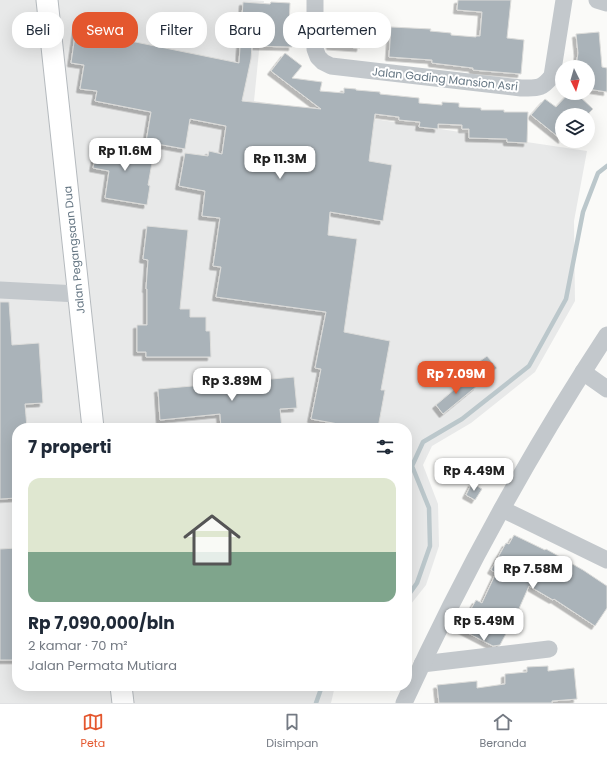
<!DOCTYPE html>
<html lang="id">
<head>
<meta charset="utf-8">
<style>
	body { margin:0; font-family:Poppins,sans-serif; background:#f2f2f3; color:#1f2937; height:100vh; display:flex; flex-direction:column; font-size:15px; white-space:nowrap }
	* { box-sizing:border-box; margin:0 }
	p { font-size:13px; color:#747a83 }
	.icon { flex:none; width:22px; height:22px; fill:none; stroke:currentColor; stroke-width:2; stroke-linecap:round; stroke-linejoin:round }
	.map { position:relative; flex:1; overflow:hidden }
	.sheet { position:absolute; left:12px; top:423px; width:400px; height:268px; display:flex; flex-direction:column; background:#fff; border-radius:16px; box-shadow:0 4px 16px #0002 }
	.sheet>* { flex:none }
	.hud { position:absolute; left:12px; top:12px; width:400px; height:36px; display:flex; gap:8px }
	.needle { width:26px; rotate:175deg }
	.fabs { position:absolute; left:555px; top:60px; display:grid; gap:8px }
	.fabs a { display:grid; place-items:center; width:40px; height:40px; border-radius:50%; background:#fff; box-shadow:0 4px 16px #0002; font-size:20px }
	.price { position:absolute; translate:-50% -34px; padding:0 9px; border-radius:8px; background:#fff; color:#222; font-size:13px; line-height:26px; filter:drop-shadow(0 1px 2px #0008) }
	.price::after { content:''; position:absolute; left:50%; top:24px; width:12px; height:9px; margin-left:-6px; background:inherit; clip-path:polygon(0 0,100% 0,50% 100%) }
	.price.current { background:#e4572e; color:#fff }
	ul { padding:0; list-style:none }
	li { display:grid; align-content:center; gap:8px; height:212px; padding:0 16px }
	li span { display:grid; place-items:center; height:124px; border-radius:12px; color:#555 }
	li>.icon { margin-inline-start:auto }
	span .icon { width:72px; height:72px; fill:#fffc; stroke-width:1 }
	li b { font-size:17px }
	h2 { display:flex; justify-content:space-between; align-items:center; height:48px; padding:0 16px; font-size:17px }
	.pill { padding:0 14px; border-radius:16px; background:#fff; box-shadow:0 4px 16px #0002; font-size:14px; line-height:36px }
	.pill.current { background:#e4572e; color:#fff }
	.dock { display:flex; justify-content:space-around; align-items:center; height:56px; border-top:1px solid #e0e1e3; background:#fff; font-size:11px; color:#747a83 }
	.dock a { display:grid; justify-items:center; gap:2px }
	.dock .current { color:#e4572e }
	.map>svg:first-child { display:block }
	.built { fill:#e8e9e9 }
	.lines { fill:none; stroke-linecap:round; stroke-linejoin:round }
	.stream { stroke:#bbc7cb; stroke-width:4.5 }
	.building { fill:#aab3b9; stroke:#dcdcda; filter:url(#shadow) }
	.major-casing { stroke:#b5babe; stroke-width:23 }
	.minor { stroke:#c3c8cc; stroke-width:17 }
	.major { stroke:#fff; stroke-width:21 }
	.labels { text-anchor:middle; dominant-baseline:central; stroke-width:4; stroke-linejoin:round; paint-order:stroke }
	.street-label { font-size:11px; fill:#657683; stroke:#fff }
</style>
</head>
<body>
<div class="map">
<svg width="607" height="703" viewBox="0 0 607 703">
	<defs>
		<filter id="shadow"><feDropShadow dx="-3.5" dy="3.5" stdDeviation="0" flood-color="#0004"/></filter>
	</defs>
	<rect width="100%" height="100%" fill="#fafaf8"/>
	<polygon class="built" points="0,0 250,0 264,1 254,101 587,151 574,221 575,301 535,372 471,423 432,446 423,465 438,504 439,546 426,585 407,609 407,428 17,428 17,686 335,686 331,703 0,703"/>
	<g class="lines">
		<g class="stream">
			<polyline points="407,597 417,583 430,546 429,508 412,466 423,442 462,419 529,366 566,299 583,212 598,173 607,166"/>
			<polyline points="316,703 322,686"/>
		</g>
	</g>
	<g class="building">
		<polygon points="458,0 511,0 507,38 524,40 521,74 473,70 473,68 432,63 432,60 389,57 391,27 431,29 430,31 451,33 451,35 476,37 476,36 480,36 482,12 457,10"/>
		<polygon points="243,2 270,4 271,2 290,3 289,27 292,27 292,47 252,46 251,59 242,101 321,109 271,71 285,53 302,66 292,78 322,82 320,91 344,93 344,88 356,89 356,90 380,92 380,94 419,98 419,103 442,105 442,102 459,103 459,107 481,108 481,110 504,110 504,112 528,112 527,143 507,142 507,139 469,138 469,129 462,129 462,125 438,124 438,129 419,127 420,122 399,120 399,117 375,114 369,161 392,165 383,221 330,212 328,235 357,239 344,332 390,341 381,390 385,390 378,428 360,428 311,419 321,369 315,368 326,312 216,297 221,267 213,266 220,218 202,216 205,191 179,186 185,153 208,156 209,151 222,154 226,126 190,119 185,149 146,142 151,112 95,101 97,91 80,89 84,65 71,63 77,22 98,25 96,34 239,63"/>
		<polygon points="332,22 362,25 360,48 330,46"/>
		<polygon points="599,32 602,67 607,68 607,92 588,89 588,67 576,67 578,53 576,34"/>
		<polygon points="569,93 576,93 593,109 587,115 562,115 562,140 531,115 545,99 556,107"/>
		<polygon points="98,142 154,152 148,185 150,186 147,205 105,198 109,171 93,168"/>
		<polygon points="147,226 188,230 180,309 190,309 190,317 206,317 206,331 210,331 211,357 146,357 146,352 137,352 137,325 147,325 147,289 146,289 148,260 143,259"/>
		<polygon points="0,302 9,302 12,345 39,343 43,403 25,404 27,428 17,428 17,498 0,499"/>
		<polygon points="487,356 497,368 479,382 469,369"/>
		<polygon points="294,377 297,408 280,409 282,428 221,428 220,414 160,420 158,389"/>
		<polygon points="469,377 477,386 443,414 436,405"/>
		<polygon points="472,483 482,489 475,500 466,495"/>
		<polygon points="514,535 545,550 546,549 583,570 607,586 607,608 595,626 554,599 553,600 529,586 518,611 500,645 493,646 460,629 476,600 482,603 496,573 491,570 506,543 509,544"/>
		<polygon points="17,548 17,660 0,660 0,549"/>
		<polygon points="548,666 548,671 574,668 577,699 552,701 552,703 439,703 437,685 477,681 477,688 505,684 505,674 527,672 527,667"/>
	</g>
	<g class="lines">
		<defs>
			<g id="major">
				<polyline points="47,0 93,428"/>
				<polyline points="121,686 123,703"/>
			</g>
		</defs>
		<use href="#major" class="major-casing"/>
		<g class="minor">
			<path d="M315 0V49L318 57 323 62 331 66 521 88C537 88 541 90 552 76L564 0"/>
			<polyline points="597,0 607,3"/>
			<polyline points="0,290 78,294"/>
			<polyline points="583,372 607,389"/>
			<polyline points="502,509 607,560"/>
			<polyline points="422,664 549,649"/>
			<path d="M404 703C462 576 530 452 607 335"/>
		</g>
		<use href="#major" class="major"/>
	</g>
	<g class="labels">
		<g class="street-label">
			<text transform="translate(445 79) rotate(6)">Jalan Gading Mansion Asri</text>
			<text transform="translate(74 250) rotate(-96)">Jalan Pegangsaan Dua</text>
		</g>
	</g>
</svg>
<div class="fabs">
<a><svg class="needle" viewBox="-14 -14 28 28"><path d="M0-13l5 13h-10z" fill="#e53935"/><path d="M0 13l5-13h-10z" fill="#747a83"/></svg></a>
<a><svg class="icon" aria-label="layers" viewBox="0 0 24 24"><path d="M12 4l9 5-9 5-9-5zM3 14l9 5 9-5"/></svg></a>
</div>
<b class="price" style="left:125px;top:172px">Rp 11.6M</b>
<b class="price" style="left:280px;top:180px">Rp 11.3M</b>
<b class="price current" style="left:456px;top:395px">Rp 7.09M</b>
<b class="price" style="left:232px;top:402px">Rp 3.89M</b>
<b class="price" style="left:474px;top:492px">Rp 4.49M</b>
<b class="price" style="left:533px;top:590px">Rp 7.58M</b>
<b class="price" style="left:484px;top:642px">Rp 5.49M</b>
<div class="hud">
<a class="pill">Beli</a>
<a class="pill current">Sewa</a>
<a class="pill">Filter</a>
<a class="pill">Baru</a>
<a class="pill">Apartemen</a>
</div>
<section class="sheet">
<h2>7 properti<svg class="icon" aria-label="filters" viewBox="0 0 24 24"><path d="M4 7h16M4 17h16"/><circle cx="9" cy="7" r="2"/><circle cx="15" cy="17" r="2"/></svg></h2>
<ul>
<li><span style="background:linear-gradient(#dfe7d0 60%,#7fa58c 0)"><svg class="icon" aria-label="home" viewBox="0 0 24 24"><path d="M3 11l9-7 9 7M6 9v11h12V9"/></svg></span><div><b>Rp 7,090,000/bln</b><p>2 kamar · 70 m²</p><p>Jalan Permata Mutiara</p></div></li>
</ul>
</section>
</div>
<nav class="dock">
<a class="current"><svg class="icon" aria-label="map" viewBox="0 0 24 24"><path d="M3 6l6-2 6 2 6-2v14l-6 2-6-2-6 2zM9 4v14M15 6v14"/></svg>Peta</a>
<a><svg class="icon" aria-label="saved" viewBox="0 0 24 24"><path d="M7 4h10v16l-5-4-5 4z"/></svg>Disimpan</a>
<a><svg class="icon" aria-label="home" viewBox="0 0 24 24"><path d="M3 11l9-7 9 7M6 9v11h12V9"/></svg>Beranda</a>
</nav>
</body>
</html>
